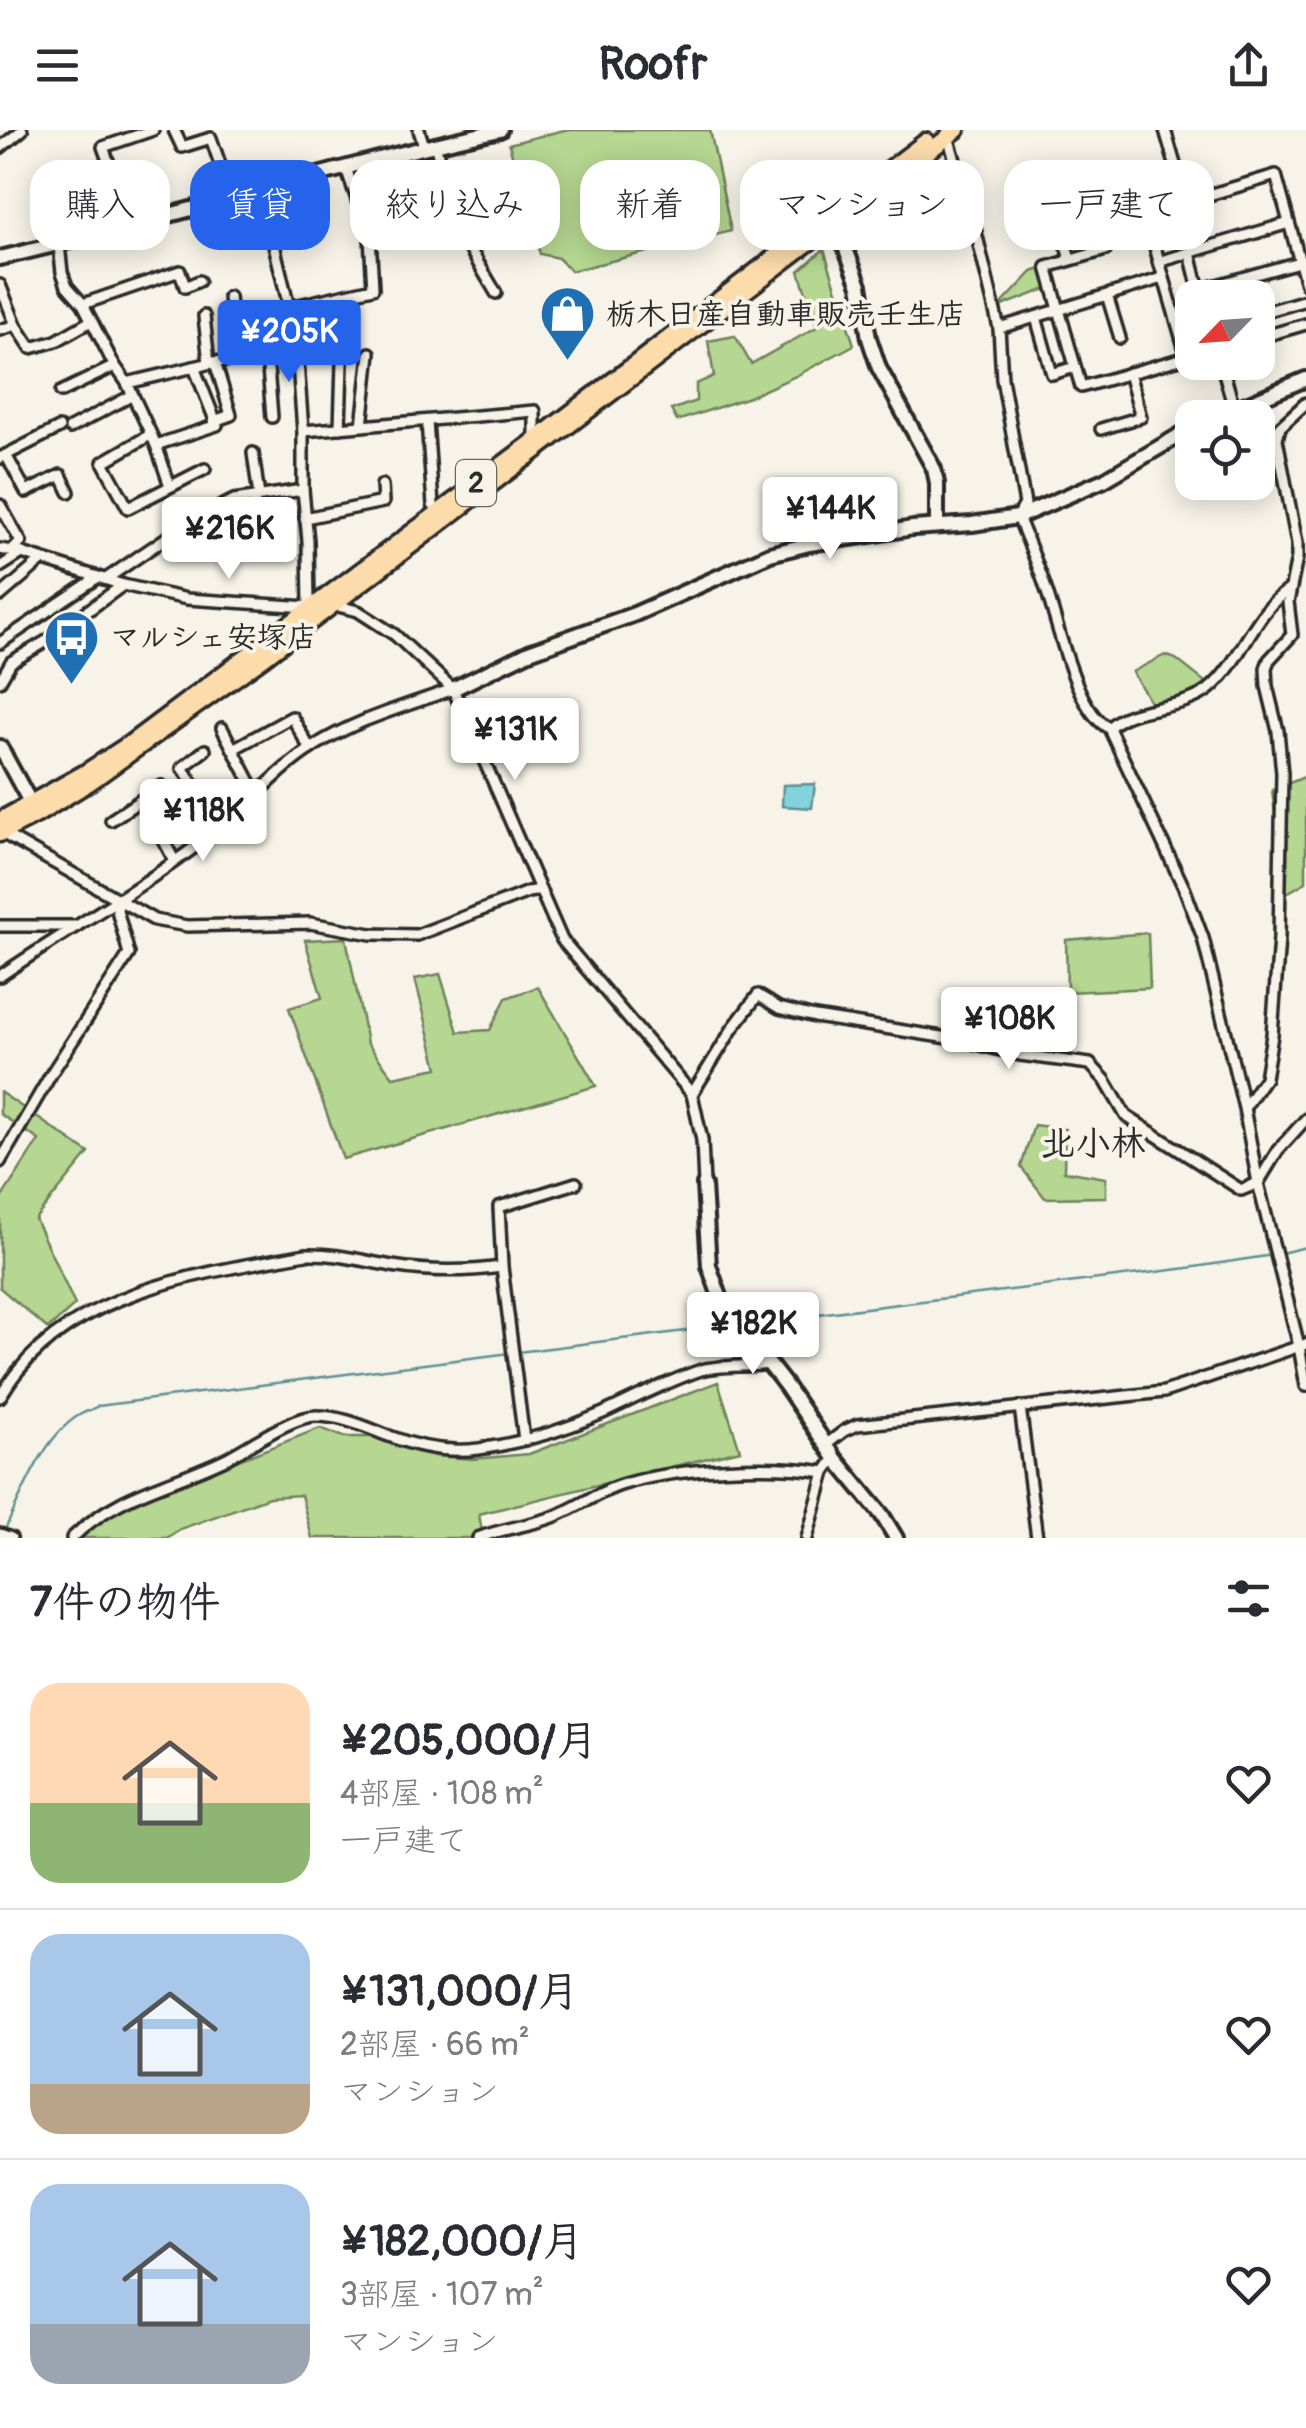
<!DOCTYPE html>
<html lang="ja">
<head>
<meta charset="utf-8">
<style>
	body { margin:0; font-family:Pangolin,"Klee One",sans-serif; background:#f2f2f3; color:#2b2b33; height:100vh; display:flex; flex-direction:column; font-size:38px; white-space:nowrap }
	* { box-sizing:border-box; margin:0 }
	p { font-size:32px; color:#7c7c81 }
	.icon { flex:none; width:55px; height:55px; fill:none; stroke:currentColor; stroke-width:2; stroke-linecap:round; stroke-linejoin:round }
	.map { position:relative; height:1408px; overflow:hidden }
	.details { display:flex; flex-direction:column; background:#fff; flex:1 }
	.details>* { flex:none }
	.banner { position:absolute; left:30px; top:30px; width:1248px; height:90px; display:flex; gap:20px }
	.needle { width:65px; rotate:245deg }
	.fabs { position:absolute; left:1175px; top:150px; display:grid; gap:20px }
	.fabs a { display:grid; place-items:center; width:100px; height:100px; border-radius:20px; background:#fff; box-shadow:0 5px 25px #0003; font-size:50px }
	.price { position:absolute; translate:-50% -85px; padding:0 22px; border-radius:10px; background:#fff; color:#222; font-size:32px; line-height:65px; filter:drop-shadow(0 2px 5px #0008) }
	.price::after { content:''; position:absolute; left:50%; top:60px; width:30px; height:22px; margin-left:-15px; background:inherit; clip-path:polygon(0 0,100% 0,50% 100%) }
	.price.selected { background:#2563eb; color:#fff }
	ul { padding:0; list-style:none }
	li { display:flex; align-items:center; gap:30px; height:250px; padding:0 30px }
	li+li { border-top:2px solid #e1e1e2 }
	li span { display:grid; place-items:center; flex:none; width:280px; height:200px; border-radius:30px; color:#555 }
	li>.icon { margin-inline-start:auto }
	span .icon { width:120px; height:120px; fill:#fffc; stroke-width:1 }
	li b { font-size:42px }
	h2 { display:flex; justify-content:space-between; align-items:center; height:120px; padding:0 30px; font-size:42px }
	.chip { padding:0 35px; border-radius:30px; background:#fff; box-shadow:0 5px 25px #0003; font-size:35px; line-height:90px }
	.chip.selected { background:#2563eb; color:#fff }
	header { display:flex; justify-content:space-between; align-items:center; height:130px; padding:0 30px; background:#fff; font-size:45px; font-weight:800 }
	.map>svg:first-child { display:block }
	.green { fill:#b5d791; stroke:#70815e; stroke-width:2.5 }
	.water { fill:#82d3dc; stroke:#5f9095; stroke-width:2.5 }
	.lines { fill:none; stroke-linecap:round; stroke-linejoin:round }
	.stream { stroke:#5f9095; stroke-width:2.5 }
	.street-casing { stroke:#2b2b2b; stroke-width:16 }
	.secondary-casing { stroke:#2b2b2b; stroke-width:20 }
	.primary-casing { stroke:#2b2b2b; stroke-width:21 }
	.street { stroke:#f7f3e8; stroke-width:9 }
	.secondary { stroke:#f7f3e8; stroke-width:12 }
	.primary { stroke:#fddcac; stroke-width:14 }
	.labels { text-anchor:middle; dominant-baseline:central; stroke-width:8; stroke-linejoin:round; paint-order:stroke }
	.shield { fill:#f7f3e8; stroke:#686764; stroke-width:2.5 }
	.shield-label { font-size:28px; font-weight:bold; fill:#2b2b2b }
	.poi-label { font-size:30px; font-weight:bold; fill:#2b2b2b; stroke:#f7f3e8; text-anchor:start }
	.quarter-label { font-size:35px; font-weight:bold; fill:#2b2b2b; stroke:#f7f3e8 }
</style>
</head>
<body>
<header><svg class="icon" aria-label="menu" viewBox="0 0 24 24"><path d="M4 6h16M4 12h16M4 18h16"/></svg>Roofr<svg class="icon" aria-label="share" viewBox="0 0 24 24"><path d="M12 15V3M7 8l5-5 5 5M5 13v7h14v-7"/></svg></header>
<div class="map">
<svg width="1306" height="1408" viewBox="0 0 1306 1408">
	<rect width="100%" height="100%" fill="#f7f3e8"/>
	<filter id="ink" filterUnits="userSpaceOnUse"><feTurbulence type="fractalNoise" baseFrequency=".01" numOctaves="2"/><feDisplacementMap in="SourceGraphic" scale="20" xChannelSelector="R" yChannelSelector="G"/><feConvolveMatrix kernelMatrix="1 2 1 2 8 2 1 2 1" color-interpolation-filters="sRGB"/></filter>
	<g filter="url(#ink)">
		<g class="green">
			<polygon points="564,0 710,0 731,101 571,141 558,128 540,124 509,14"/>
			<polygon points="824,119 854,215 796,246 749,267 677,291 671,280 696,271 696,254 714,246 708,211 735,206 751,234 817,197 799,141"/>
			<polygon points="1042,138 1049,158 999,177 1032,142"/>
			<polygon points="1165,525 1176,529 1214,559 1156,581 1132,542"/>
			<polygon points="1304,647 1306,657 1306,752 1285,764 1272,660"/>
			<polygon points="1148,803 1150,858 1067,862 1066,810"/>
			<polygon points="346,808 367,913 393,947 438,938 415,849 440,844 458,902 490,900 506,868 538,857 596,956 343,1029 289,878 322,868 305,810"/>
			<polygon points="0,962 89,1023 35,1089 75,1175 48,1199 0,1158 0,1070 39,1010 0,984"/>
			<polygon points="1034,995 1065,999 1064,1041 1106,1048 1106,1067 1045,1068 1021,1037"/>
			<polygon points="718,1252 740,1320 479,1384 483,1408 312,1408 301,1365 269,1367 180,1399 167,1408 80,1408 120,1377 320,1298 344,1307 376,1307 435,1326 473,1329 529,1324"/>
		</g>
		<polygon class="water" points="815,654 812,678 782,676 783,655"/>
		<g class="lines">
			<g class="stream">
				<polyline points="1281,1123 1306,1117"/>
				<polyline points="746,1193 1188,1138 1273,1125"/>
				<polyline points="518,1222 733,1195"/>
				<path d="M4 1402C21 1366 42 1310 76 1287 82 1283 91 1280 98 1276L510 1223"/>
			</g>
			<defs>
				<g id="street">
					<polyline points="174,0 182,17 211,8 232,69"/>
					<polyline points="419,0 424,16"/>
					<polyline points="1165,0 1186,72"/>
					<path d="M947 3 975 98 999 198 1002 249 1025 374 1018 387C1028 411 1038 435 1046 459 1058 493 1076 583 1109 598L1185 760 1203 808 1244 978 1258 1053 1299 1216 1306 1256"/>
					<polyline points="435,14 457,97 496,163"/>
					<polyline points="0,18 22,0"/>
					<polyline points="261,61 296,206 303,301 303,360 308,411 309,477"/>
					<polyline points="1055,73 1070,130"/>
					<polyline points="1145,84 1276,45 1306,154"/>
					<polyline points="1059,89 1140,66 1187,227 1081,257 1047,137 1106,120"/>
					<polyline points="132,95 103,17 153,0"/>
					<polyline points="59,115 62,142 67,156 83,174 113,233 127,253 215,232 296,223"/>
					<polyline points="1190,123 1201,168"/>
					<polyline points="1158,132 1289,93"/>
					<polyline points="0,155 16,195 31,218 56,211 91,191"/>
					<polyline points="1199,160 1306,130"/>
					<polyline points="1107,165 1120,208"/>
					<polyline points="229,167 237,230"/>
					<polyline points="83,174 180,141 185,157 199,151"/>
					<polyline points="290,177 373,158 370,107 346,38"/>
					<polyline points="1258,184 1306,170"/>
					<polyline points="204,186 209,233"/>
					<polyline points="1036,187 1052,244 1075,237"/>
					<polyline points="999,198 1163,148"/>
					<polyline points="0,200 16,195"/>
					<polyline points="296,206 343,201 340,298"/>
					<polyline points="1258,208 1306,194"/>
					<polyline points="267,226 272,287"/>
					<polyline points="1221,232 1234,278"/>
					<polyline points="127,253 156,315 170,356"/>
					<polyline points="61,262 115,236"/>
					<polyline points="214,291 231,285 215,232"/>
					<polyline points="427,291 433,375"/>
					<polyline points="362,296 370,223"/>
					<polyline points="70,298 133,265"/>
					<polyline points="1101,299 1141,287 1129,243"/>
					<polyline points="303,301 535,281 535,310"/>
					<polyline points="150,305 103,332 128,378 205,339"/>
					<polyline points="156,315 217,295 194,237"/>
					<polyline points="253,323 259,366"/>
					<polyline points="6,325 26,362 61,345 69,362"/>
					<polyline points="0,328 59,298"/>
					<polyline points="254,367 258,404"/>
					<polyline points="0,375 21,412 12,421"/>
					<polyline points="305,388 383,372 382,355"/>
					<polyline points="0,419 22,423 123,455 45,512 11,532 0,551"/>
					<polyline points="0,437 22,423"/>
					<polyline points="106,449 185,395 234,370 303,360"/>
					<polyline points="123,455 187,469 309,477"/>
					<polyline points="0,466 42,430"/>
					<polyline points="334,475 358,481 395,505 453,559 562,810 692,964 702,1010 704,1055"/>
					<polyline points="0,513 98,447"/>
					<polyline points="222,598 256,663"/>
					<path d="M1109 598C1130 575 1179 582 1208 560 1242 533 1252 482 1290 459"/>
					<polyline points="233,619 292,587 310,619"/>
					<polyline points="205,620 182,638 223,695"/>
					<polyline points="142,670 174,730"/>
					<polyline points="111,690 162,656"/>
					<polyline points="2,703 154,790 187,796 310,793 371,804 417,805 528,762 540,760"/>
					<polyline points="0,796 77,796"/>
					<path d="M0 846C73 796 151 753 221 697 252 672 278 639 313 617 355 590 406 576 453 559"/>
					<polyline points="692,964 733,898 758,865 779,878 815,887 961,910 1020,925 1090,934 1105,950 1126,986 1241,1060 1258,1053 1278,1020 1306,989"/>
					<polyline points="1245,977 1265,948 1272,905 1279,808 1282,643 1278,601 1267,556 1266,538 1269,530 1292,505 1288,472 1297,428 1297,413 1277,309 1280,297 1306,273"/>
					<polyline points="0,1032 53,941 129,824 117,780 119,770"/>
					<path d="M0 1267C6 1258 11 1249 18 1241 85 1158 209 1142 306 1124 336 1123 363 1131 392 1136 429 1142 465 1142 502 1137"/>
					<polyline points="1020,1277 1037,1408"/>
					<polyline points="524,1310 502,1137 499,1077 576,1053"/>
					<polyline points="827,1314 844,1301 857,1295 1164,1262 1306,1214"/>
					<polyline points="0,1404 11,1408"/>
					<path d="M72 1408C117 1363 172 1355 227 1328 249 1317 292 1286 316 1286 342 1286 365 1297 389 1306 417 1317 448 1323 479 1319 520 1313 565 1300 603 1283 635 1268 668 1251 701 1240 718 1235 749 1237 769 1234"/>
					<path d="M478 1408C503 1398 529 1396 553 1387 577 1378 599 1361 624 1354 678 1338 769 1333 825 1342"/>
					<polyline points="807,1408 825,1342 835,1328"/>
				</g>
				<g id="secondary">
					<polyline points="829,88 842,109 860,155 869,208 879,238 934,339 937,353 937,396"/>
					<path d="M0 128C167 89 332 37 500 0"/>
					<polyline points="1213,288 1306,249"/>
					<polyline points="453,559 529,522 635,484 770,424 809,414 863,406 913,398 972,394 1018,387 1104,350 1192,298"/>
					<polyline points="0,617 35,681"/>
					<polyline points="704,1055 709,1136 723,1175 786,1256 835,1328 882,1385 896,1408"/>
				</g>
				<g id="primary">
					<polyline points="0,690 84,643 130,613 535,310 926,11"/>
					<polyline points="0,704 37,685 89,653 265,527 957,0"/>
				</g>
			</defs>
			<use href="#street" class="street-casing"/>
			<use href="#secondary" class="secondary-casing"/>
			<use href="#primary" class="primary-casing"/>
			<use href="#street" class="street"/>
			<use href="#secondary" class="secondary"/>
			<use href="#primary" class="primary"/>
		</g>
	</g>
	<defs>
		<symbol id="shop-pin" viewBox="-11 -11 22 30"><path d="M0 17L-7.5 6A9.5 9.5 0 1 1 7.5 6Z" fill="#1f6fb2" stroke="#f7f3e8"/><path d="M-5-2.5h2.3a2.7 3.5 0 0 1 5.4 0H5L5.5 6h-11ZM-1.5-2.5h3a1.5 2.3 0 0 0-3 0Z" fill="#fff"/></symbol>
		<symbol id="bus-pin" viewBox="-11 -11 22 30"><path d="M0 17L-7.5 6A9.5 9.5 0 1 1 7.5 6Z" fill="#1f6fb2" stroke="#f7f3e8"/><path d="M-5-6H5V4H4V6H2V4H-2V6H-4V4H-5ZM-3.5-4V0h7V-4ZM-3.5 1.2v1.5H-2V1.2ZM2 1.2v1.5H3.5V1.2Z" fill="#fff"/></symbol>
	</defs>
	<g fill-rule="evenodd">
		<use href="#shop-pin" x="536" y="152" width="63" height="86"/>
		<use href="#bus-pin" x="40" y="476" width="63" height="86"/>
	</g>
	<g class="labels">
		<rect class="shield" x="456" y="330" width="40" height="46" rx="8"/>
		<g class="shield-label">
			<text x="476" y="353">2</text>
		</g>
		<g class="poi-label">
			<text x="606" y="184">栃木日産自動車販売壬生店</text>
			<text x="110" y="507">マルシェ安塚店</text>
		</g>
		<g class="quarter-label">
			<text x="1093" y="1014">北小林</text>
		</g>
	</g>
</svg>
<div class="fabs">
<a><svg class="needle" viewBox="-14 -14 28 28"><path d="M0-13l5 13h-10z" fill="#e53935"/><path d="M0 13l5-13h-10z" fill="#7c7c81"/></svg></a>
<a><svg class="icon" aria-label="locate" viewBox="0 0 24 24"><circle cx="12" cy="12" r="6"/><path d="M12 2v4M12 18v4M2 12h4M18 12h4"/></svg></a>
</div>
<b class="price selected" style="left:289px;top:255px">¥205K</b>
<b class="price" style="left:830px;top:432px">¥144K</b>
<b class="price" style="left:229px;top:452px">¥216K</b>
<b class="price" style="left:515px;top:653px">¥131K</b>
<b class="price" style="left:203px;top:734px">¥118K</b>
<b class="price" style="left:1009px;top:942px">¥108K</b>
<b class="price" style="left:753px;top:1247px">¥182K</b>
<div class="banner">
<a class="chip">購入</a>
<a class="chip selected">賃貸</a>
<a class="chip">絞り込み</a>
<a class="chip">新着</a>
<a class="chip">マンション</a>
<a class="chip">一戸建て</a>
</div>
</div>
<section class="details">
<h2>7件の物件<svg class="icon" aria-label="filters" viewBox="0 0 24 24"><path d="M4 7h16M4 17h16"/><circle cx="9" cy="7" r="2"/><circle cx="15" cy="17" r="2"/></svg></h2>
<ul>
<li><span style="background:linear-gradient(#ffd9b3 60%,#8fb573 0)"><svg class="icon" aria-label="home" viewBox="0 0 24 24"><path d="M3 11l9-7 9 7M6 9v11h12V9"/></svg></span><div><b>¥205,000/月</b><p>4部屋 · 108 m²</p><p>一戸建て</p></div><svg class="icon" aria-label="heart" viewBox="0 0 24 24"><path d="M12 20l-8-8c-3-5 5-10 8-4 3-6 11-1 8 4z"/></svg></li>
<li><span style="background:linear-gradient(#a9c7e8 75%,#b9a48a 0)"><svg class="icon" aria-label="home" viewBox="0 0 24 24"><path d="M3 11l9-7 9 7M6 9v11h12V9"/></svg></span><div><b>¥131,000/月</b><p>2部屋 · 66 m²</p><p>マンション</p></div><svg class="icon" aria-label="heart" viewBox="0 0 24 24"><path d="M12 20l-8-8c-3-5 5-10 8-4 3-6 11-1 8 4z"/></svg></li>
<li><span style="background:linear-gradient(#a9c7e8 70%,#9aa5b1 0)"><svg class="icon" aria-label="home" viewBox="0 0 24 24"><path d="M3 11l9-7 9 7M6 9v11h12V9"/></svg></span><div><b>¥182,000/月</b><p>3部屋 · 107 m²</p><p>マンション</p></div><svg class="icon" aria-label="heart" viewBox="0 0 24 24"><path d="M12 20l-8-8c-3-5 5-10 8-4 3-6 11-1 8 4z"/></svg></li>
</ul>
</section>
</body>
</html>
